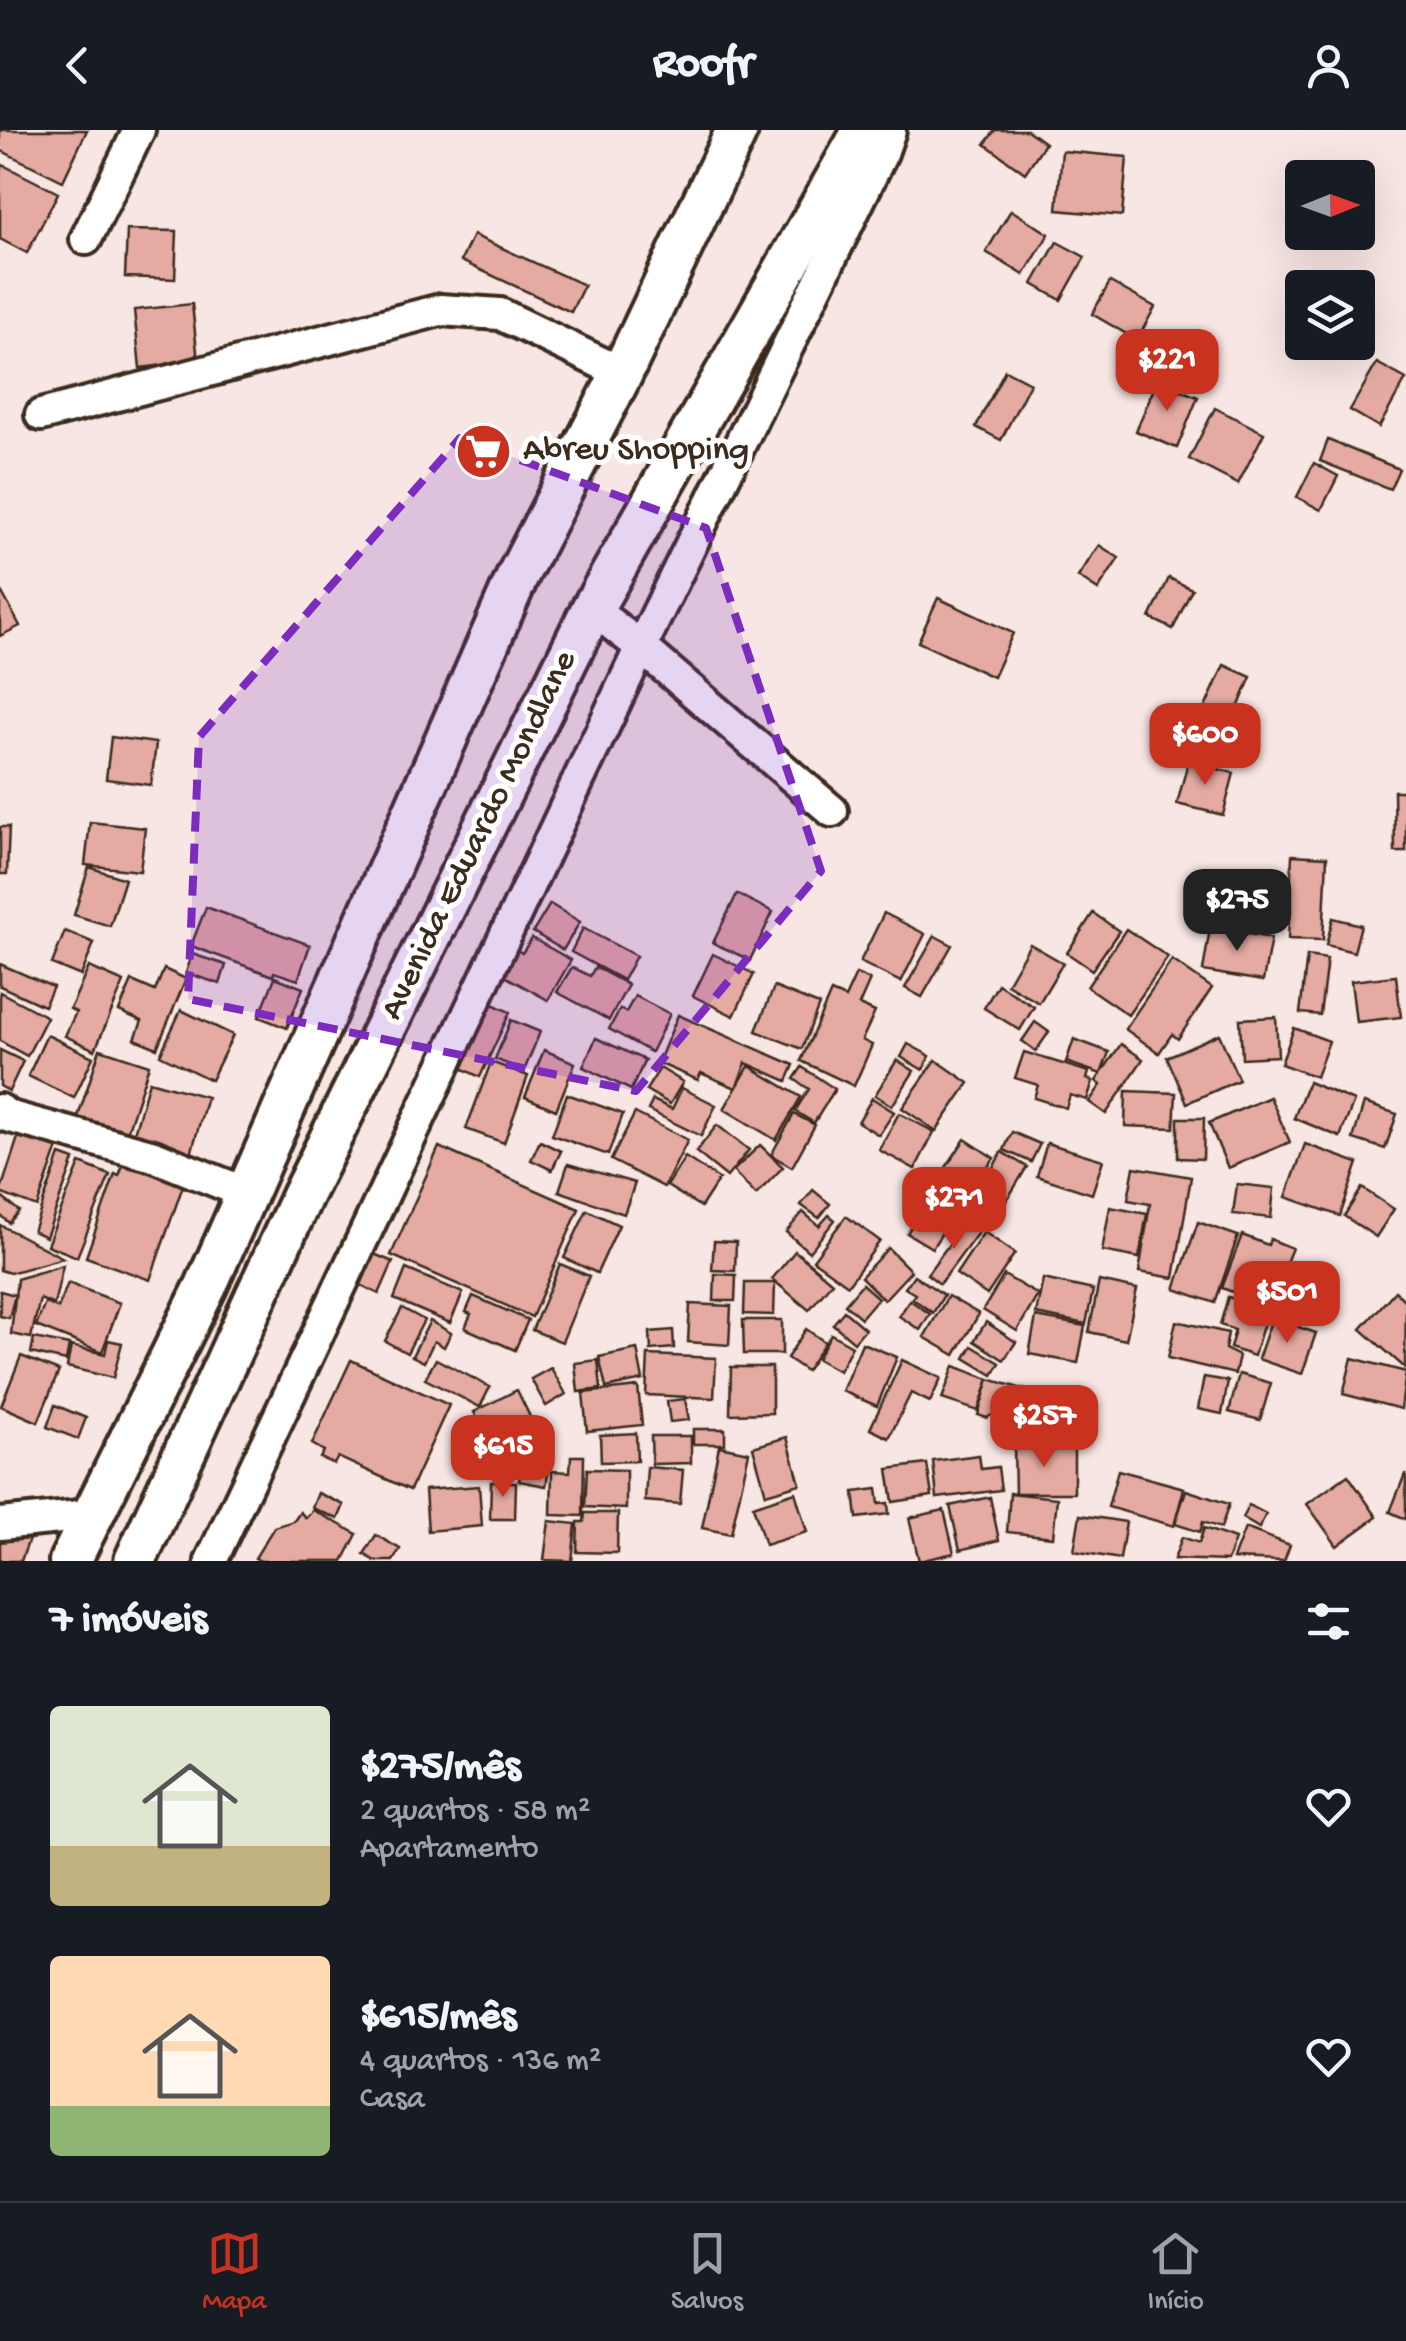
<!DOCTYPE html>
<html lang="pt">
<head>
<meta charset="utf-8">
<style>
	body { margin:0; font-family:"Gochi Hand",sans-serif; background:#242831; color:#f1f3f6; height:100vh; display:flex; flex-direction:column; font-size:38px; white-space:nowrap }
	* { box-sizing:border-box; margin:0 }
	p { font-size:32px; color:#9ea1a6 }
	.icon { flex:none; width:55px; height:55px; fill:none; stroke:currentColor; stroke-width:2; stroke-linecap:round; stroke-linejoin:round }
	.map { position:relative; height:1431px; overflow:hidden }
	.details { display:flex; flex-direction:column; background:#171b24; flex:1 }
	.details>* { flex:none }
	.needle { width:65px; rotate:89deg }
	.controls { position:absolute; left:1285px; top:30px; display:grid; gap:20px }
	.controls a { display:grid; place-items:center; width:90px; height:90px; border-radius:10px; background:#171b24; box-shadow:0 10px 40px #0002; font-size:50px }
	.price { position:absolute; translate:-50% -85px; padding:0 22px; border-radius:20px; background:#c8321e; color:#fff; font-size:32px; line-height:65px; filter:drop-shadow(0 2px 5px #0008) }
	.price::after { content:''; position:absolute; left:50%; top:60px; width:30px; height:22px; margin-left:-15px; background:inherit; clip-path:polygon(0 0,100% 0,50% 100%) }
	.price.current { background:#222; color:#fff }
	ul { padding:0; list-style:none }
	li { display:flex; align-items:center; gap:30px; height:250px; padding:0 50px }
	li span { display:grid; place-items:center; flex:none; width:280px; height:200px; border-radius:10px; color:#555 }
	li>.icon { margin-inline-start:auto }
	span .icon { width:120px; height:120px; fill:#fffc; stroke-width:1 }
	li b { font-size:42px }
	h2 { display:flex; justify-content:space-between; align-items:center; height:120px; padding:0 50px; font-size:42px }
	header { display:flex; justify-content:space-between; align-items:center; height:130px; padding:0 50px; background:#171b24; font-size:45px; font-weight:700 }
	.menu { display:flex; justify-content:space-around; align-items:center; height:140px; border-top:2px solid #363941; background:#171b24; font-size:28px; color:#9ea1a6 }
	.menu a { display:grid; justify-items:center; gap:5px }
	.menu .current { color:#c8321e }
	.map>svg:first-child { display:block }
	.building { fill:#e5aba3; stroke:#3b2a1e; stroke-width:2.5 }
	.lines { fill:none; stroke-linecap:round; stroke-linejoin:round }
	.street-casing { stroke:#3b2a1e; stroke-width:38 }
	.secondary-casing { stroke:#3b2a1e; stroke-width:48 }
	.street { stroke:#fff; stroke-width:30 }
	.secondary { stroke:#fff; stroke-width:40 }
	.marked { fill:#7b2cbf; fill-opacity:0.2; stroke:#7b2cbf; stroke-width:8; stroke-dasharray:20 12; stroke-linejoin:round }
	.labels { text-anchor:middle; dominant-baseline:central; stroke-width:10; stroke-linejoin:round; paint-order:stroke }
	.poi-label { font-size:35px; fill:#3b2a1e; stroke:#fff; text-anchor:start }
	.street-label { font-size:35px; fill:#3b2a1e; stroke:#fff }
</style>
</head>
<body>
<header><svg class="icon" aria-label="back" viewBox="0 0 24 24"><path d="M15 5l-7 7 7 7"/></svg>Roofr<svg class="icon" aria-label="person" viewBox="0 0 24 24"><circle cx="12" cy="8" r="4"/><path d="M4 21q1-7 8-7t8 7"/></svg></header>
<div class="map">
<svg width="1406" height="1431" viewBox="0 0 1406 1431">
	<rect width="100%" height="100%" fill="#f7e6e3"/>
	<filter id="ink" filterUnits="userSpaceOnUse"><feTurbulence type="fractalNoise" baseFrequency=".01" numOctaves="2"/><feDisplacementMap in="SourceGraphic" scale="20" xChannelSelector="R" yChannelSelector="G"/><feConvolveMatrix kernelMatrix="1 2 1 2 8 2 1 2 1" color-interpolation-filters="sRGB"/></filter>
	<g filter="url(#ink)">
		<g class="building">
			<polygon points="0,0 87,0 63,51 0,20"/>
			<polygon points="995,0 1027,0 1045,13 1025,43 985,14"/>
			<polygon points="1062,21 1127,27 1122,86 1057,80"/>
			<polygon points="3,35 58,63 27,123 0,109 0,42"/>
			<polygon points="1011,80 1049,104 1024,145 986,122"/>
			<polygon points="127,100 177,101 175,149 125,147"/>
			<polygon points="473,105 584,155 571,182 461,131"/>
			<polygon points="1057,112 1085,127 1061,170 1033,154"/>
			<polygon points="1110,152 1155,177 1137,210 1092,184"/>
			<polygon points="192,174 198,231 140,238 134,180"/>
			<polygon points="1377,233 1406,249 1379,297 1350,280"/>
			<polygon points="1005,240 1030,253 1001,310 976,297"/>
			<polygon points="1157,251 1198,267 1177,318 1136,301"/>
			<polygon points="1215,278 1264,303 1238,354 1189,329"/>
			<polygon points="1328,310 1399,339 1390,359 1320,331"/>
			<polygon points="1314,333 1338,346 1321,380 1297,367"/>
			<polygon points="1099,415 1119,428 1098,460 1078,447"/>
			<polygon points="1169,448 1192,459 1173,499 1150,488"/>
			<polygon points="0,459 20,496 0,506"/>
			<polygon points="938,468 1013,503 993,547 918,512"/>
			<polygon points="1224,535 1251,547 1224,611 1196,598"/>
			<polygon points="111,607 156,613 151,655 106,649"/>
			<polygon points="1188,632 1234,643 1223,685 1177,674"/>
			<polygon points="1394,661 1406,661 1406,722 1395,722"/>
			<polygon points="90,692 145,698 140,741 85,735"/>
			<polygon points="0,697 9,697 7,744 0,744"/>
			<polygon points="1292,725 1327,727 1323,810 1288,809"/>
			<polygon points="89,737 125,749 110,796 74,785"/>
			<polygon points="737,764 773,782 750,830 713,813"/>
			<polygon points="550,774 580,792 563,820 533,802"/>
			<polygon points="206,777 310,815 298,850 274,842 273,846 191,816"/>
			<polygon points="884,783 925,804 901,852 860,832"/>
			<polygon points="1093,783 1119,801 1092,840 1067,823"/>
			<polygon points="1333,788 1361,795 1354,822 1326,815"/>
			<polygon points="583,798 636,826 623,850 571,822"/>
			<polygon points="1210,798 1271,808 1263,851 1203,841"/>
			<polygon points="1126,799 1168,827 1128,885 1087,857"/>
			<polygon points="65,801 94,813 81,846 52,834"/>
			<polygon points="935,806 952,815 922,867 905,858"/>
			<polygon points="532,808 571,830 548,870 503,845 517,820 522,823"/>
			<polygon points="1030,814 1063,833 1039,873 1007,854"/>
			<polygon points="192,824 226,835 220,854 186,843"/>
			<polygon points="713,824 754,844 734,886 693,866"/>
			<polygon points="1307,826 1327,829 1320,885 1300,883"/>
			<polygon points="1172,830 1212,858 1178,909 1172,904 1159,923 1125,899"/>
			<polygon points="0,834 53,857 44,876 0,856"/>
			<polygon points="89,837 124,852 95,920 65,906 76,882 70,879"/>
			<polygon points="572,837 590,846 595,837 628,855 609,890 557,862"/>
			<polygon points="164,839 186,849 157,918 135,909 142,891 119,881 132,851 155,861"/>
			<polygon points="856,844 870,850 859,875 875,882 862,910 872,915 854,956 801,931 831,862 845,868"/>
			<polygon points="1396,846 1401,887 1356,892 1351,851"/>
			<polygon points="275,847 303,858 287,898 259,887"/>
			<polygon points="998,854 1034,877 1020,900 984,878"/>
			<polygon points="774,857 819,875 802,919 756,901"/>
			<polygon points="0,862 47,887 27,926 0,911"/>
			<polygon points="635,866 670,884 651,922 609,899 620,879 626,882"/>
			<polygon points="490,873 510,882 480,947 461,938"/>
			<polygon points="181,880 233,905 211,950 160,925"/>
			<polygon points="678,885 794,935 787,951 746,933 736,958 701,943 698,950 658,933"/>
			<polygon points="1276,887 1278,926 1242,928 1240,889"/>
			<polygon points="511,890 540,902 524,941 495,929"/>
			<polygon points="1035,892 1049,902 1036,921 1022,911"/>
			<polygon points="1294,898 1329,911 1316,947 1281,934"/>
			<polygon points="1219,904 1239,950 1187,973 1167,927"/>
			<polygon points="47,905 93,927 74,968 28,946"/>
			<polygon points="596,908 645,930 631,960 583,937"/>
			<polygon points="1074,909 1109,922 1101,944 1066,932"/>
			<polygon points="908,914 930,926 923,940 901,927"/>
			<polygon points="1121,914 1143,929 1106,984 1089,972 1101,955 1096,951"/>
			<polygon points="100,919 149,935 125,1009 76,993"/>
			<polygon points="0,920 23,931 9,961 0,956"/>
			<polygon points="544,920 575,933 556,980 525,967"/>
			<polygon points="1024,922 1089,942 1087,949 1093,951 1087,970 1070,965 1066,978 1034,968 1038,955 1015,948"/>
			<polygon points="897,930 914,941 892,976 875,965"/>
			<polygon points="936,930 969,953 936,1001 902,978"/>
			<polygon points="491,932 528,946 504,1013 466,999"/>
			<polygon points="749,936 801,967 776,1010 724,979"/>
			<polygon points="802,937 835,959 814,993 795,981 809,959 794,949"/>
			<polygon points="660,938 683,952 670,974 646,960"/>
			<polygon points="149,951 207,967 189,1031 131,1014"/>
			<polygon points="1308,952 1354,971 1340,1007 1294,988"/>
			<polygon points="682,958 716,975 701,1006 648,980 653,970 672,979"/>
			<polygon points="1126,961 1176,963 1174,998 1125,996"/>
			<polygon points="567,964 623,984 608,1025 552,1005"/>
			<polygon points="1270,967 1290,1012 1228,1038 1209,993"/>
			<polygon points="872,968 894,982 879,1005 858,992"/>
			<polygon points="1364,973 1397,984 1385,1019 1353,1009"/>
			<polygon points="635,983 688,1010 664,1057 611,1030"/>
			<polygon points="899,983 934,1002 915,1039 879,1020"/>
			<polygon points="794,984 815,995 792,1037 771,1025"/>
			<polygon points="1178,988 1204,988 1203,1029 1178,1028"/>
			<polygon points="22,995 61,1009 37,1077 0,1063"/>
			<polygon points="717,995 749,1020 727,1047 696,1022"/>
			<polygon points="1012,1002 1040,1014 1031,1032 1004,1020"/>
			<polygon points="965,1009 994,1028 971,1061 943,1042"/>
			<polygon points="540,1011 561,1021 552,1040 531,1030"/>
			<polygon points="1047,1013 1103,1030 1092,1064 1037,1046"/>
			<polygon points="1305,1014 1358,1033 1340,1086 1286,1067"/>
			<polygon points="760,1015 783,1037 756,1065 733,1041"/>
			<polygon points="439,1017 579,1079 532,1187 391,1125"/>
			<polygon points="1002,1022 1027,1037 1005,1073 981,1058"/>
			<polygon points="60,1025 74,1030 46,1107 33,1101"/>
			<polygon points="126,1026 186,1047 150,1150 86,1127 115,1044 119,1046"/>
			<polygon points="685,1027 719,1049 701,1077 667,1056"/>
			<polygon points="80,1033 110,1045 77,1127 47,1115"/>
			<polygon points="568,1034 635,1053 624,1084 559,1061"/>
			<polygon points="1134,1037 1191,1047 1174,1148 1139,1142 1150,1074 1128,1070"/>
			<polygon points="1237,1054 1274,1058 1271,1088 1233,1084"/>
			<polygon points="1362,1058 1394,1079 1376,1107 1344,1086"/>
			<polygon points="813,1060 830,1074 819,1088 801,1075"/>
			<polygon points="934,1063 958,1079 932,1118 907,1103"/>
			<polygon points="0,1066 19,1081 9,1093 0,1085"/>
			<polygon points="1110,1077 1147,1084 1139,1128 1102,1121"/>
			<polygon points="587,1080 619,1095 597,1143 564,1128"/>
			<polygon points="803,1082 819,1096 829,1085 835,1090 809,1122 786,1102"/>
			<polygon points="846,1086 880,1111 848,1155 813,1130"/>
			<polygon points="967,1090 980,1100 940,1154 927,1144"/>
			<polygon points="1198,1092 1238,1106 1215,1173 1175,1159"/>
			<polygon points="0,1095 63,1128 10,1143 0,1140"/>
			<polygon points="984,1102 1015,1123 987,1165 956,1144"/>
			<polygon points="1242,1105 1268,1115 1270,1109 1292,1118 1283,1140 1276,1137 1269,1154 1287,1161 1280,1180 1222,1158"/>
			<polygon points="714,1111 736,1112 735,1141 712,1140"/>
			<polygon points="888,1118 911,1141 884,1170 861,1147"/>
			<polygon points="795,1121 832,1152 809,1180 772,1149"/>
			<polygon points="374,1124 393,1132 379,1164 361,1155"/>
			<polygon points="560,1134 589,1146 562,1212 532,1200"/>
			<polygon points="63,1135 54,1175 40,1169 31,1208 11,1204 17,1149"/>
			<polygon points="406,1139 463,1163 450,1193 394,1169"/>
			<polygon points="715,1144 736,1145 735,1171 714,1171"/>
			<polygon points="914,1145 944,1165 933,1183 912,1168 915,1164 905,1158"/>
			<polygon points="1004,1145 1038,1165 1017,1201 983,1180"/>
			<polygon points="1043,1149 1093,1160 1086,1194 1036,1184"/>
			<polygon points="1099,1151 1137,1159 1126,1210 1089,1202"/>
			<polygon points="68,1153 120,1173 102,1222 36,1196 45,1173 58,1178"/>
			<polygon points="745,1153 775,1153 774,1185 744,1184"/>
			<polygon points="862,1154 878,1168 861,1188 845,1174"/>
			<polygon points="0,1161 15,1165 9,1188 0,1186"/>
			<polygon points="1395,1161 1406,1172 1405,1238 1361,1199"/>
			<polygon points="473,1166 528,1190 515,1220 465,1198 471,1184 466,1182"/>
			<polygon points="948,1166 979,1184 955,1225 924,1207"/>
			<polygon points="1228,1167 1268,1179 1254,1226 1230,1218 1235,1200 1220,1195"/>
			<polygon points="910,1170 930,1184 920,1200 899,1186"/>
			<polygon points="690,1174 731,1176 729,1215 688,1212"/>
			<polygon points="402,1178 424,1190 407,1223 385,1211"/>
			<polygon points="844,1181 865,1199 854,1212 833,1194"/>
			<polygon points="1036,1187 1085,1196 1078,1233 1029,1224"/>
			<polygon points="1272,1188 1316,1203 1302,1244 1258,1229"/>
			<polygon points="743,1190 782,1190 782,1224 744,1224"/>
			<polygon points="430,1191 451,1203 444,1217 434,1211 424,1232 412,1226"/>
			<polygon points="1176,1191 1228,1203 1225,1219 1239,1226 1235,1244 1168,1228"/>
			<polygon points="986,1192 1016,1212 1004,1230 974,1211"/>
			<polygon points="806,1199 825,1212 806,1241 787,1228"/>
			<polygon points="673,1200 674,1218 651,1220 650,1202"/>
			<polygon points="831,1204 852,1216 839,1241 817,1229"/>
			<polygon points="34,1208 69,1215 66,1231 31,1223"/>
			<polygon points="108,1210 122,1213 113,1248 67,1237 71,1216 105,1224"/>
			<polygon points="862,1213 897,1227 877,1276 842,1261"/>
			<polygon points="972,1216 1000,1233 993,1245 965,1228"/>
			<polygon points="637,1219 643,1250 606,1258 599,1227"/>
			<polygon points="648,1225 716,1228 714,1268 646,1265"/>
			<polygon points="21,1226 59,1241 38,1292 1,1276"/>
			<polygon points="1352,1228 1406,1242 1401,1279 1343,1264"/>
			<polygon points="436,1229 490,1257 480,1277 425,1249"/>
			<polygon points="351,1230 449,1275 410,1360 338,1327 334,1334 320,1328 324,1321 312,1314"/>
			<polygon points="598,1230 601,1259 578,1262 575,1233"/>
			<polygon points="902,1230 941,1248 930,1272 911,1263 889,1308 870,1299"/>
			<polygon points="954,1236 989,1249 978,1281 942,1269"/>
			<polygon points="731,1237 772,1237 772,1283 730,1284"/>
			<polygon points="551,1238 566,1264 546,1276 531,1249"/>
			<polygon points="1239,1244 1271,1253 1260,1290 1229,1282"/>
			<polygon points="1204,1247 1228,1251 1222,1284 1198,1279"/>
			<polygon points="989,1249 1030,1261 987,1288 978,1285"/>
			<polygon points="638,1257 642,1295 587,1301 583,1263"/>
			<polygon points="517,1260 532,1291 489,1312 474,1282"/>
			<polygon points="685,1269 689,1290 670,1292 667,1271"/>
			<polygon points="55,1275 86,1288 78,1309 47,1297"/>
			<rect x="693" y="1299" width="32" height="15"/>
			<polygon points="636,1303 637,1331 601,1332 600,1305"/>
			<polygon points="651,1306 691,1306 691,1333 652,1334"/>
			<polygon points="787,1307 800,1354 766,1364 753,1317"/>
			<polygon points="526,1312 553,1317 546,1356 519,1351"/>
			<polygon points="719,1316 749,1322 731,1404 702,1398"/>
			<polygon points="1014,1317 1074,1317 1074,1363 1015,1363"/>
			<polygon points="979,1325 981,1339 998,1337 1001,1360 937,1368 933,1331"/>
			<polygon points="571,1326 584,1326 583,1386 551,1385 552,1341 570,1342"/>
			<polygon points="927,1334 932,1366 893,1372 888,1339"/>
			<polygon points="647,1337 683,1340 680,1374 645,1371"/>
			<polygon points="587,1339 626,1340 626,1379 585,1377"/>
			<polygon points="1118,1340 1184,1358 1174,1396 1108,1377"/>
			<polygon points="1405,1344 1406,1344 1406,1389 1390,1382"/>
			<polygon points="1348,1345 1377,1387 1337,1416 1307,1374"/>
			<polygon points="491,1352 516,1352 515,1389 490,1389"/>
			<polygon points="479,1356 482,1396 428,1401 425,1360"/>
			<polygon points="877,1359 879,1374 888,1373 889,1384 857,1388 854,1362"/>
			<polygon points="1186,1360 1229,1374 1221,1398 1203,1392 1200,1402 1175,1394"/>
			<polygon points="795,1362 807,1402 765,1415 753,1376"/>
			<polygon points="318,1363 344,1375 338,1389 312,1378"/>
			<polygon points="1010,1363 1057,1368 1053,1407 1007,1402"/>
			<polygon points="990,1367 999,1410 960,1420 950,1376"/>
			<polygon points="1249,1375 1266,1384 1259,1398 1242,1388"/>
			<polygon points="313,1380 357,1404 343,1431 261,1431 255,1428 274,1397 294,1391 300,1382 306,1388"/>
			<polygon points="944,1380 954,1423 919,1431 909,1388"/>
			<polygon points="585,1383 618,1383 617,1423 577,1422 578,1392 584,1392"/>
			<polygon points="1080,1385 1126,1392 1120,1429 1074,1421"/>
			<polygon points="549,1391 576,1394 572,1431 544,1430"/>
			<polygon points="1204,1398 1235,1409 1227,1431 1174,1429 1182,1407 1199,1413"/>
			<polygon points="1245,1398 1290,1415 1284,1431 1233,1429"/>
			<polygon points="32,1401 21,1431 0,1431 0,1405"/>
			<polygon points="376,1405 400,1419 393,1431 375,1431 364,1424"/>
		</g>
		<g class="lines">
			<defs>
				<g id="street">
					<polyline points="86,109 139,0"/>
					<polyline points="41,285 440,180 500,184 622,243"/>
					<polyline points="592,479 641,517 832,681"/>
					<polyline points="0,980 7,986 154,1026 248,1064"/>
					<polyline points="0,1394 90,1385"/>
					<polyline points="211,1431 641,517 882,23 890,0"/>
				</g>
				<g id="secondary">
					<polyline points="70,1431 206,1156 519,443 622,243 737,0"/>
					<polyline points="135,1431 302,1066 592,479 864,0"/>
				</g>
			</defs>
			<use href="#street" class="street-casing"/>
			<use href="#secondary" class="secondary-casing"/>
			<use href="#street" class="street"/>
			<use href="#secondary" class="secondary"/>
		</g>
	</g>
	<path class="marked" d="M460 308 706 398 821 741 636 961 188 869 199 607Z"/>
	<defs>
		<symbol id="supermarket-disc" viewBox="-11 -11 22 22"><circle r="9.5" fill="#c8321e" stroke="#fff"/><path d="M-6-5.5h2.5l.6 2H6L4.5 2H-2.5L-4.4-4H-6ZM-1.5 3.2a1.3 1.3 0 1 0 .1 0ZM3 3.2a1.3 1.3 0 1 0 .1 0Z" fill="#fff"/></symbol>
	</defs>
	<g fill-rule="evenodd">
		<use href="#supermarket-disc" x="452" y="290" width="63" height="63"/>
	</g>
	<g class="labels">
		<g class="poi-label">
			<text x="523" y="321">Abreu Shopping</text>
		</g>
		<g class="street-label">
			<text transform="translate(480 706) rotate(-64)">Avenida Eduardo Mondlane</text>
		</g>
	</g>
</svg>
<div class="controls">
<a><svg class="needle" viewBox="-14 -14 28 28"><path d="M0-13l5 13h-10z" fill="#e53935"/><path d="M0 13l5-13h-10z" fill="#9ea1a6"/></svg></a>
<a><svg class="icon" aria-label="layers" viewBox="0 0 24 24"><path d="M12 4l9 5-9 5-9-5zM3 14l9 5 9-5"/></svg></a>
</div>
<b class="price" style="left:1167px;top:284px">$221</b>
<b class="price" style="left:1205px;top:658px">$600</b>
<b class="price current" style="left:1237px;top:824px">$275</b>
<b class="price" style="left:954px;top:1122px">$271</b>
<b class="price" style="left:1287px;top:1216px">$501</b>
<b class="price" style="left:1044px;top:1340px">$257</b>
<b class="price" style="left:503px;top:1370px">$615</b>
</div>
<section class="details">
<h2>7 imóveis<svg class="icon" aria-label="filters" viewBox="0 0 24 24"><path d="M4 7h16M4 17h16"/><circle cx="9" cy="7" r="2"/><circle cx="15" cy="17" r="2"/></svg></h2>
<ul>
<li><span style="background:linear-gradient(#dfe7d0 70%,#c2b280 0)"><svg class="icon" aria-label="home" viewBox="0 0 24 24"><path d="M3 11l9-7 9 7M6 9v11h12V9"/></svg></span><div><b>$275/mês</b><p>2 quartos · 58 m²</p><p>Apartamento</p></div><svg class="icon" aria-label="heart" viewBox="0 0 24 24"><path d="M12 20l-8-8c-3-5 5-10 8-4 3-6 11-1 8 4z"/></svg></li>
<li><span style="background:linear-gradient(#ffd9b3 75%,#8fb573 0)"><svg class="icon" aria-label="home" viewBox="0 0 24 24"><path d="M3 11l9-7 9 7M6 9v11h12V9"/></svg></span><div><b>$615/mês</b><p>4 quartos · 136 m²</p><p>Casa</p></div><svg class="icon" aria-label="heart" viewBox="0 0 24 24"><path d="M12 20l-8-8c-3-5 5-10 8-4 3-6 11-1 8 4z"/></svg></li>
</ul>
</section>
<nav class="menu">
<a class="current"><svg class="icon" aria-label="map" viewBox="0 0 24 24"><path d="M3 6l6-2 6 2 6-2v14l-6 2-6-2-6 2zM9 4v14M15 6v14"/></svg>Mapa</a>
<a><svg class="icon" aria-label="saved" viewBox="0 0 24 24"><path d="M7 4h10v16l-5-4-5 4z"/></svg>Salvos</a>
<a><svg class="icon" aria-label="home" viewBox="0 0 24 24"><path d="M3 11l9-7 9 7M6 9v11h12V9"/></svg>Início</a>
</nav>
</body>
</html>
